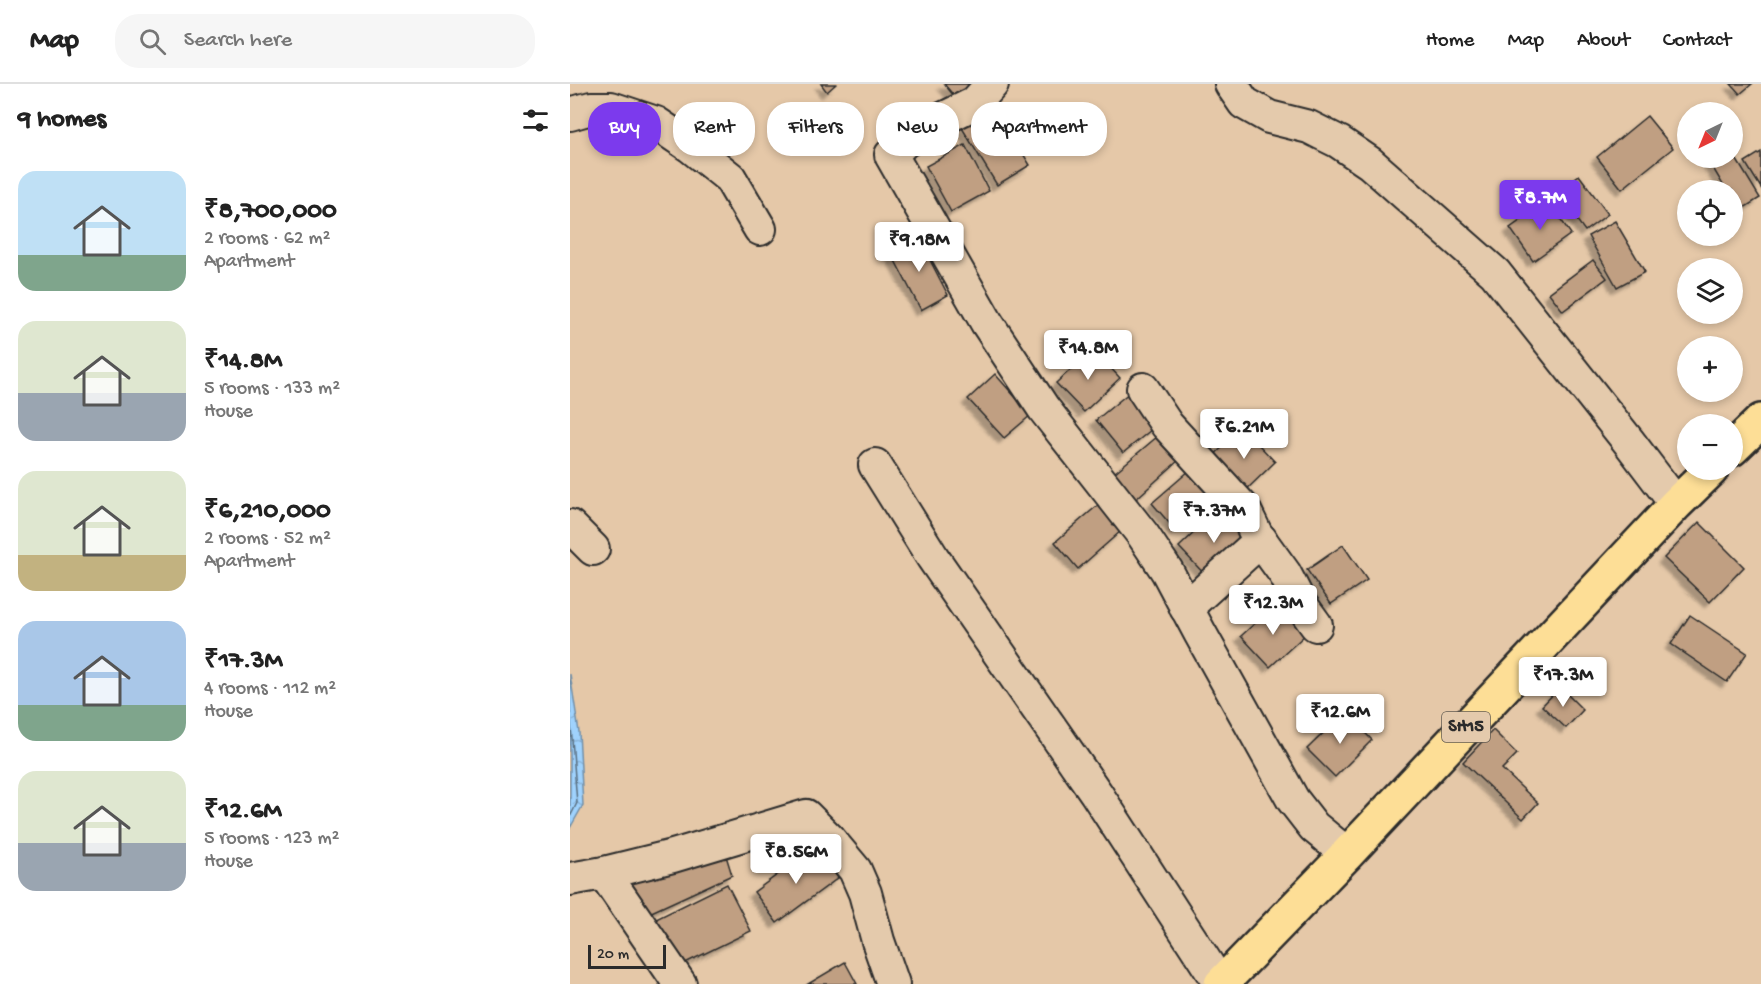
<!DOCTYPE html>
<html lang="en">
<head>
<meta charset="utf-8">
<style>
	body { margin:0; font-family:"Gochi Hand",sans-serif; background:#f6f6f6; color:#222; height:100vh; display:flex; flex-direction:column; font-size:22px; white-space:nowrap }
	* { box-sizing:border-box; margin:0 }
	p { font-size:20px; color:#767676 }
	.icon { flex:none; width:33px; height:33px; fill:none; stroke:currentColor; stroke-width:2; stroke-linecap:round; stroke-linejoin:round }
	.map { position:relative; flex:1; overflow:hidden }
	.details { display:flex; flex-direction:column; background:#fff; width:570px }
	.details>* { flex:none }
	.banner { position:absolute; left:18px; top:18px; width:570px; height:54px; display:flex; gap:12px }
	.needle { width:39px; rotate:223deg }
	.fabs { position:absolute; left:1107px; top:18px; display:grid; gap:12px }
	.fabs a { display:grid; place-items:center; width:66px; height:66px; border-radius:50%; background:#fff; box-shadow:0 3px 9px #0003; font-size:30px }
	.scale { position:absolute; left:18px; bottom:15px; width:78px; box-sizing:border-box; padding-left:6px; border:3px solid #2b2b2b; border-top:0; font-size:16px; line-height:21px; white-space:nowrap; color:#2b2b2b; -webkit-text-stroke:4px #e4caac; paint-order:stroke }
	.price { position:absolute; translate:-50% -51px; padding:0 14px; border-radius:6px; background:#fff; color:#222; font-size:20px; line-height:39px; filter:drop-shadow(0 2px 3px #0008) }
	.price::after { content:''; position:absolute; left:50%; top:36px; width:18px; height:14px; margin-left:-9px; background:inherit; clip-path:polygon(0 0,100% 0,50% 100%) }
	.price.on { background:#7c3aed; color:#fff }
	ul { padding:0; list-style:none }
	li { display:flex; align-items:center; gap:18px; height:150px; padding:0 18px }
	li span { display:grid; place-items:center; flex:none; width:168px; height:120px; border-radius:18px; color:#555 }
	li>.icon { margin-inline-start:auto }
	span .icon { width:72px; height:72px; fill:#fffc; stroke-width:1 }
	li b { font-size:26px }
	h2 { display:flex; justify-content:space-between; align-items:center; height:72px; padding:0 18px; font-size:26px }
	.tag { padding:0 21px; border-radius:24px; background:#fff; box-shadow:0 3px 9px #0003; font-size:21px; line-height:54px }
	.tag.on { background:#7c3aed; color:#fff }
	header { display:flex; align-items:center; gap:36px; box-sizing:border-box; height:84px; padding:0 30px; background:#fff; border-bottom:2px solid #e0e0e0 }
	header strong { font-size:28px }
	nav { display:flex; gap:33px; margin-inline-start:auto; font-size:21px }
	.search { width:420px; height:54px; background:#f6f6f6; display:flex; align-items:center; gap:15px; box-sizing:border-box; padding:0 21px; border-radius:24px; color:#767676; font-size:22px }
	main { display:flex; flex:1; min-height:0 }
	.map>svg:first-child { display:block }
	.water { fill:url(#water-ripples); stroke:#718fa9; stroke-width:1.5 }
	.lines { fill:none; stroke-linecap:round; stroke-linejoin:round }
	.shore { stroke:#596e7f; stroke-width:1.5 }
	.building { fill:#c09f82; stroke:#2b2b2b; stroke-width:1.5; filter:url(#shadow) }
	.minor-casing { stroke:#2b2b2b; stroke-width:36 }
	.primary-casing { stroke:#2b2b2b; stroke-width:38 }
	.minor { stroke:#e4caac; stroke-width:32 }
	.primary { stroke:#fdde96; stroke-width:33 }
	.labels { text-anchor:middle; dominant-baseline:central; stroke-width:4.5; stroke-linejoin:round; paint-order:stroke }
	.shield { fill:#e4caac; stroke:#625b52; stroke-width:1.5 }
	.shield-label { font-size:18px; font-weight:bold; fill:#2b2b2b }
</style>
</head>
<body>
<header>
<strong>Map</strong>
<div class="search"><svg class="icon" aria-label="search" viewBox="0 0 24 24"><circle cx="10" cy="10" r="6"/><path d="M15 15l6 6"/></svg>Search here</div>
<nav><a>Home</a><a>Map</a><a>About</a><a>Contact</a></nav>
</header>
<main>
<section class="details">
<h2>9 homes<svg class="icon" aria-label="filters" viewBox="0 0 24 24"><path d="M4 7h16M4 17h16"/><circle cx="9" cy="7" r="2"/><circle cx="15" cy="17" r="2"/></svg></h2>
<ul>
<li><span style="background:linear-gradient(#bfe0f5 70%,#7fa58c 0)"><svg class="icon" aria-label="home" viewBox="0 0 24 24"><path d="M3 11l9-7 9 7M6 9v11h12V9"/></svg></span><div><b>₹8,700,000</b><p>2 rooms · 62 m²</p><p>Apartment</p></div></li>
<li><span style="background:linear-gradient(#dfe7d0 60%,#9aa5b1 0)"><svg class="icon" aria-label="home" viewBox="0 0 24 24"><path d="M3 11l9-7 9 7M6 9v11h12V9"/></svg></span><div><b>₹14.8M</b><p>5 rooms · 133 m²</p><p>House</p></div></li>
<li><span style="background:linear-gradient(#dfe7d0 70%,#c2b280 0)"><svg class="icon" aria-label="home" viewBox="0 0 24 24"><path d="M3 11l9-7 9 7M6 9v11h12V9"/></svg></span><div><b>₹6,210,000</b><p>2 rooms · 52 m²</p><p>Apartment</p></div></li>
<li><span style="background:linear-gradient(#a9c7e8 70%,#7fa58c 0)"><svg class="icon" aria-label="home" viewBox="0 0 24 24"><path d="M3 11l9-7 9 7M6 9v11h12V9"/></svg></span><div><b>₹17.3M</b><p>4 rooms · 112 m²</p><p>House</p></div></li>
<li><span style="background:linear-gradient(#dfe7d0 60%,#9aa5b1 0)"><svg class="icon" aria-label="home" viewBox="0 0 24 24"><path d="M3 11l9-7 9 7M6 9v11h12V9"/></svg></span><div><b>₹12.6M</b><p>5 rooms · 123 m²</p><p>House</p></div></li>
</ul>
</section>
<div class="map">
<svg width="1191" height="900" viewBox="0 0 1191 900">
	<defs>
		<pattern id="water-ripples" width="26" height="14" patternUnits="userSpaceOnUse" patternTransform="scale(1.5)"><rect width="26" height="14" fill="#9fd2fd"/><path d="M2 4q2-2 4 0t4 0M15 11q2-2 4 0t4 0" fill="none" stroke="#89b4d9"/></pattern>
		<filter id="shadow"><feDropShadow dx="-5.5" dy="5.5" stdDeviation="1.5" flood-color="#0004"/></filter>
	</defs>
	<rect width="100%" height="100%" fill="#e5c8a8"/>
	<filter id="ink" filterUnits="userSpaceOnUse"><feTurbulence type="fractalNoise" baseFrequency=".0167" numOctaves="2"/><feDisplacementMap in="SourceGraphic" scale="12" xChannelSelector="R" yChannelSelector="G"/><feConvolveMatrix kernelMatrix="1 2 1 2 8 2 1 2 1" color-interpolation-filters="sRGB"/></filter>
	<g filter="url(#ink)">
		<polygon class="water" points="0,590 9,648 13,721 0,744"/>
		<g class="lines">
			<polyline class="shore" points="0,629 7,719 0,733"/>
		</g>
		<g class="building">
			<polygon points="251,0 266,0 257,8"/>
			<polygon points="374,0 402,0 385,13"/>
			<polygon points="1161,0 1182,0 1170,10"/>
			<polygon points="425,24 460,81 427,101 392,44"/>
			<polygon points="1077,32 1103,64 1052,105 1027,73"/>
			<polygon points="395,61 419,107 381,128 356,82"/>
			<polygon points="1162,68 1190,114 1169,127 1162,117 1162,106 1156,106 1137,74 1162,74"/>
			<polygon points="1191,68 1191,104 1175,78"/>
			<polygon points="1009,91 1038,130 1015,147 986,108"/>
			<polygon points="978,117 1001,150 963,177 940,144"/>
			<polygon points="1045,137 1075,188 1047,203 1018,152"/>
			<polygon points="348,153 378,211 351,226 320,167"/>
			<polygon points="1023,176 1037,194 993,227 979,209"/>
			<polygon points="523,265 550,294 514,328 486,299"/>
			<polygon points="425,290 461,331 434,354 398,315"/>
			<polygon points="560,308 587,341 553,369 526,336"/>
			<polygon points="673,344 705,378 674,408 642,373"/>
			<polygon points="588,352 609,376 566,415 543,390"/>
			<polygon points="627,380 651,408 606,447 582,419"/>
			<polygon points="528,421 551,447 508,485 485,458"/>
			<polygon points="650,424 680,456 639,495 609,463"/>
			<polygon points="1129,438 1174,483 1140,518 1094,474"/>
			<polygon points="773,461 797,496 761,520 737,486"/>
			<polygon points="706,520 735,551 700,583 671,552"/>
			<polygon points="1120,531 1177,569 1157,598 1101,560"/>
			<polygon points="990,603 1013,626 996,644 972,622"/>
			<polygon points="775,628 802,656 765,693 737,665"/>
			<polygon points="923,646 947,670 932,685 968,719 953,735 893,678"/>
			<polygon points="153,762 162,791 75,831 55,790"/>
			<polygon points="245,763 268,794 207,839 184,808"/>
			<polygon points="157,800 181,847 105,884 82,837"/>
			<polygon points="275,878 287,900 238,900"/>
		</g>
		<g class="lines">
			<defs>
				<g id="minor">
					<polyline points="422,0 405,19 358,42 334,58 321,71 417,239 474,325 573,451 597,487 630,549 723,716 744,743 777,770"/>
					<polyline points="661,0 674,19 699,33 739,43 769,58 800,79 925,189 1059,358 1106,420"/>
					<polyline points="0,30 21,24 41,24 86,39 120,62 160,94 190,145"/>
					<polyline points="573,305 597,341 674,425 686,450 715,490 730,519 746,541"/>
					<polyline points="305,381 363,474 526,709 650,900"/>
					<polyline points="0,442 23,465"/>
					<polyline points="616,524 691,456"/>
					<polyline points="34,789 110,900"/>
					<polyline points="0,795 34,789 103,772 236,732 259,755 285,786 295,809 308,857 323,900"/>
				</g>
				<g id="primary">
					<polyline points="1162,365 1191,337"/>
					<polyline points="651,900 777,770 1106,420 1141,386"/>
				</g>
			</defs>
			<use href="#minor" class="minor-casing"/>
			<use href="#primary" class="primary-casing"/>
			<use href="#minor" class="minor"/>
			<use href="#primary" class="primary"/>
		</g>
	</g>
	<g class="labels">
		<rect class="shield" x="872" y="628" width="48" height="30" rx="4.5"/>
		<g class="shield-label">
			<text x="896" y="643">SH15</text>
		</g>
	</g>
</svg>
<div class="fabs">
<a><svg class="needle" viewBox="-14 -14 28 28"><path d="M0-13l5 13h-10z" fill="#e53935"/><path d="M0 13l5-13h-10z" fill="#767676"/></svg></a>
<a><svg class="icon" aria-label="locate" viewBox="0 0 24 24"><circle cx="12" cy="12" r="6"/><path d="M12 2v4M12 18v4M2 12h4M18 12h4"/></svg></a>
<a><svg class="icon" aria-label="layers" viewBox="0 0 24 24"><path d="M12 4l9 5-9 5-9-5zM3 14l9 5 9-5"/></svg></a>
<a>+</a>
<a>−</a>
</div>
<div class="scale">20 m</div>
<b class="price on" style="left:970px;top:147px">₹8.7M</b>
<b class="price" style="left:349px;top:189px">₹9.18M</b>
<b class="price" style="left:518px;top:297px">₹14.8M</b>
<b class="price" style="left:674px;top:376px">₹6.21M</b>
<b class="price" style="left:644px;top:460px">₹7.37M</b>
<b class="price" style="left:703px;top:552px">₹12.3M</b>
<b class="price" style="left:993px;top:624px">₹17.3M</b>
<b class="price" style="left:770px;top:661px">₹12.6M</b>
<b class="price" style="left:226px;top:801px">₹8.56M</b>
<div class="banner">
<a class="tag on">Buy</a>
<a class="tag">Rent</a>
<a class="tag">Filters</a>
<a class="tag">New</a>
<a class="tag">Apartment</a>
</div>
</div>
</main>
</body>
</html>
